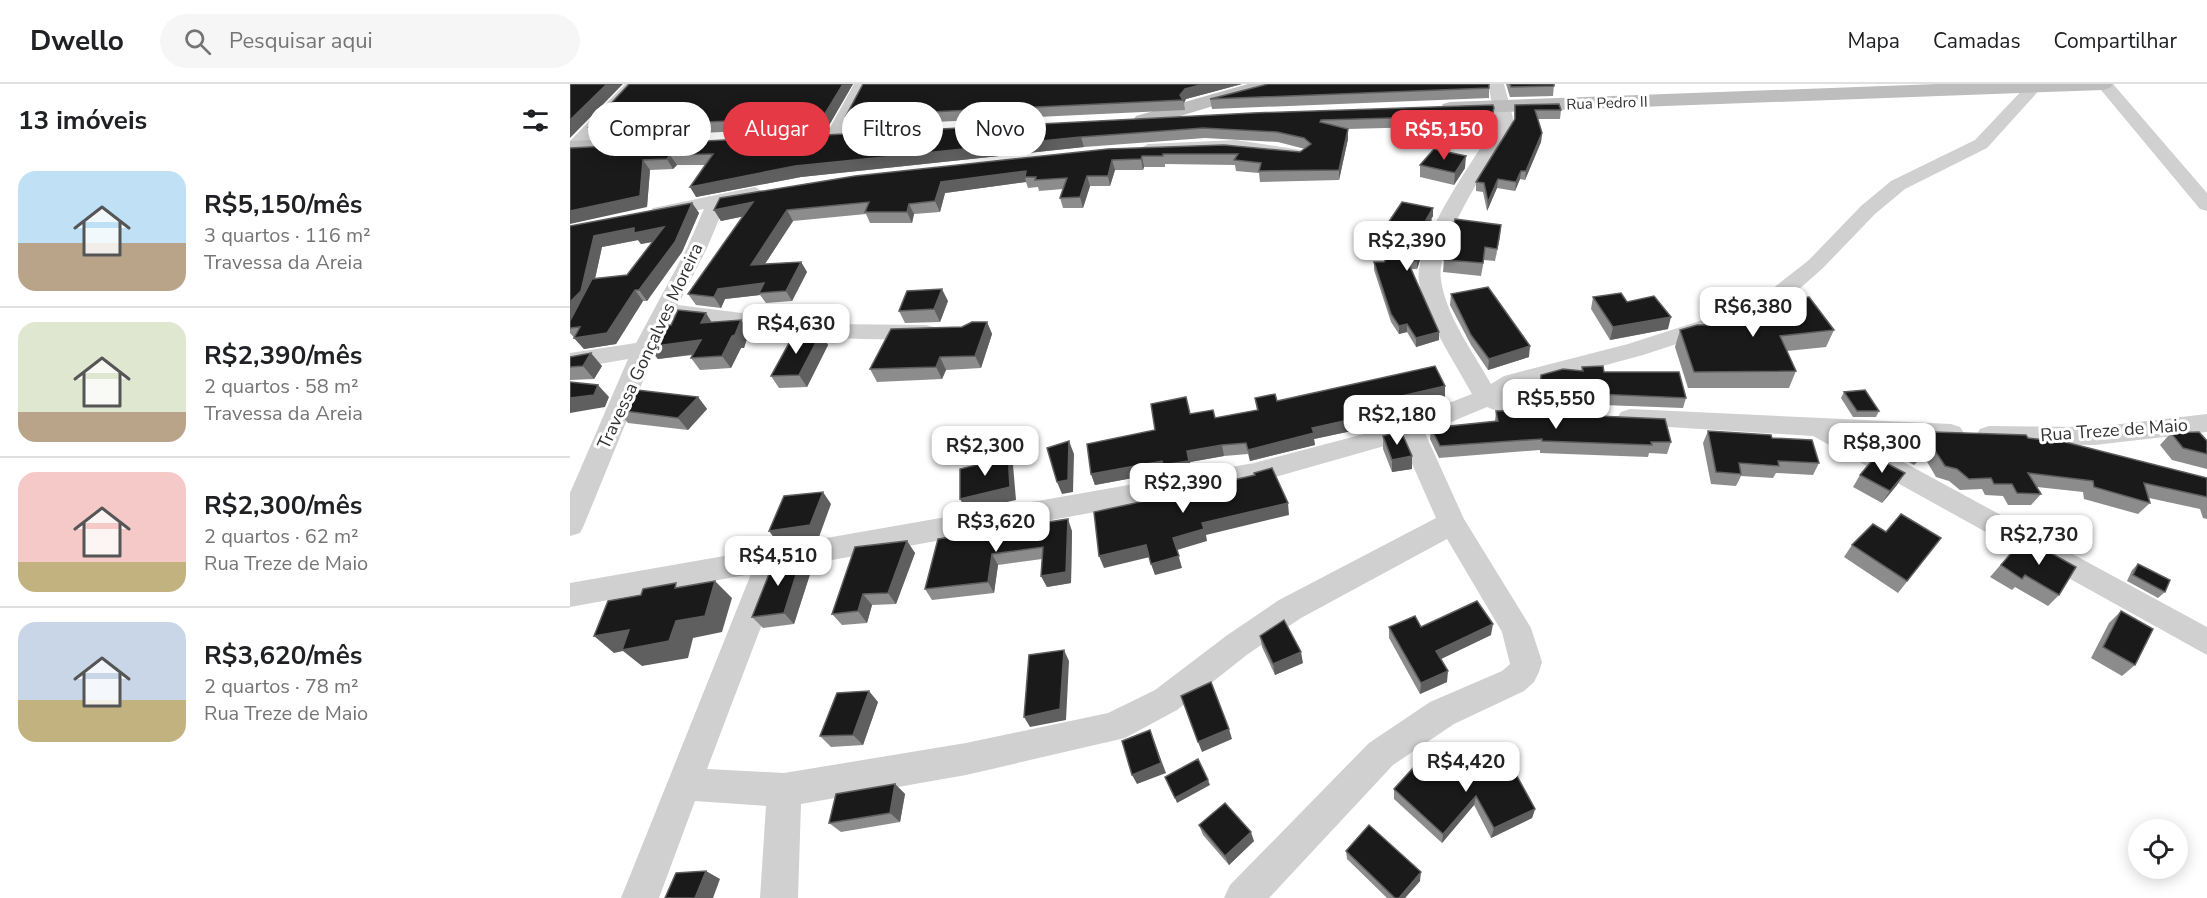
<!DOCTYPE html>
<html lang="pt">
<head>
<meta charset="utf-8">
<style>
	body { margin:0; font-family:"Nunito Sans",sans-serif; background:#f6f6f6; color:#202124; height:100vh; display:flex; flex-direction:column; font-size:22px; white-space:nowrap }
	* { box-sizing:border-box; margin:0 }
	p { font-size:20px; color:#757577 }
	.icon { flex:none; width:33px; height:33px; fill:none; stroke:currentColor; stroke-width:2; stroke-linecap:round; stroke-linejoin:round }
	.map { position:relative; flex:1; overflow:hidden }
	.details { display:flex; flex-direction:column; background:#fff; width:570px }
	.details>* { flex:none }
	.hud { position:absolute; left:18px; top:18px; width:570px; height:54px; display:flex; gap:12px }
	.fabs { position:absolute; left:1558px; top:735px; display:grid; gap:12px }
	.fabs a { display:grid; place-items:center; width:60px; height:60px; border-radius:50%; background:#fff; box-shadow:0 3px 15px #0003; font-size:30px }
	.price { position:absolute; translate:-50% -51px; padding:0 14px; border-radius:12px; background:#fff; color:#222; font-size:20px; line-height:39px; filter:drop-shadow(0 2px 3px #0008) }
	.price::after { content:''; position:absolute; left:50%; top:36px; width:18px; height:14px; margin-left:-9px; background:inherit; clip-path:polygon(0 0,100% 0,50% 100%) }
	.price.current { background:#e63946; color:#fff }
	ul { padding:0; list-style:none }
	li { display:flex; align-items:center; gap:18px; height:150px; padding:0 18px }
	li+li { border-top:2px solid #e0e0e0 }
	li span { display:grid; place-items:center; flex:none; width:168px; height:120px; border-radius:18px; color:#555 }
	li>.icon { margin-inline-start:auto }
	span .icon { width:72px; height:72px; fill:#fffc; stroke-width:1 }
	li b { font-size:26px }
	h2 { display:flex; justify-content:space-between; align-items:center; height:72px; padding:0 18px; font-size:26px }
	.pill { padding:0 21px; border-radius:27px; background:#fff; box-shadow:0 3px 15px #0003; font-size:21px; line-height:54px }
	.pill.current { background:#e63946; color:#fff }
	header { display:flex; align-items:center; gap:36px; box-sizing:border-box; height:84px; padding:0 30px; background:#fff; border-bottom:2px solid #e0e0e0 }
	header strong { font-size:28px }
	nav { display:flex; gap:33px; margin-inline-start:auto; font-size:21px }
	.search { width:420px; height:54px; background:#f6f6f6; display:flex; align-items:center; gap:15px; box-sizing:border-box; padding:0 21px; border-radius:33px; color:#757577; font-size:22px }
	main { display:flex; flex:1; min-height:0 }
	.map>svg:first-child { display:block }
	.lines { fill:none; stroke-linecap:round; stroke-linejoin:round }
	.street { fill:#d0d0d0; fill-rule:evenodd }
	.secondary { fill:#bdbdbd; fill-rule:evenodd }
	.wall { fill:#8c8c8c; fill-rule:evenodd }
	.shaded-wall { fill:#5f5f5f }
	.building { fill:#1a1a1a; stroke:#5f5f5f; stroke-width:1.5 }
	.labels { text-anchor:middle; dominant-baseline:central; stroke-width:6; stroke-linejoin:round; paint-order:stroke }
	.far-street-label { font-size:15px; fill:#333; stroke:#fff }
	.street-label { font-size:18px; fill:#333; stroke:#fff }
</style>
</head>
<body>
<header>
<strong>Dwello</strong>
<div class="search"><svg class="icon" aria-label="search" viewBox="0 0 24 24"><circle cx="10" cy="10" r="6"/><path d="M15 15l6 6"/></svg>Pesquisar aqui</div>
<nav><a>Mapa</a><a>Camadas</a><a>Compartilhar</a></nav>
</header>
<main>
<section class="details">
<h2>13 imóveis<svg class="icon" aria-label="filters" viewBox="0 0 24 24"><path d="M4 7h16M4 17h16"/><circle cx="9" cy="7" r="2"/><circle cx="15" cy="17" r="2"/></svg></h2>
<ul>
<li><span style="background:linear-gradient(#bfe0f5 60%,#b9a48a 0)"><svg class="icon" aria-label="home" viewBox="0 0 24 24"><path d="M3 11l9-7 9 7M6 9v11h12V9"/></svg></span><div><b>R$5,150/mês</b><p>3 quartos · 116 m²</p><p>Travessa da Areia</p></div></li>
<li><span style="background:linear-gradient(#dfe7d0 75%,#b9a48a 0)"><svg class="icon" aria-label="home" viewBox="0 0 24 24"><path d="M3 11l9-7 9 7M6 9v11h12V9"/></svg></span><div><b>R$2,390/mês</b><p>2 quartos · 58 m²</p><p>Travessa da Areia</p></div></li>
<li><span style="background:linear-gradient(#f6c9c9 75%,#c2b280 0)"><svg class="icon" aria-label="home" viewBox="0 0 24 24"><path d="M3 11l9-7 9 7M6 9v11h12V9"/></svg></span><div><b>R$2,300/mês</b><p>2 quartos · 62 m²</p><p>Rua Treze de Maio</p></div></li>
<li><span style="background:linear-gradient(#c9d6e8 65%,#c2b280 0)"><svg class="icon" aria-label="home" viewBox="0 0 24 24"><path d="M3 11l9-7 9 7M6 9v11h12V9"/></svg></span><div><b>R$3,620/mês</b><p>2 quartos · 78 m²</p><p>Rua Treze de Maio</p></div></li>
</ul>
</section>
<div class="map">
<svg width="1637" height="814" viewBox="0 0 1637 814">
	<rect width="100%" height="100%" fill="#fff"/>
	<g class="lines">
		<g class="street">
			<polygon points="55,0 72,0 6,72 0,73 0,57"/>
			<polygon points="284,0 300,0 271,55 259,55 256,51"/>
			<path d="M918 0H934L943 34 942 43C921 78 865 157 871 196 876 232 903 268 921 300L934 292 1058 260 1170 224 1202 205 1239 176 1291 122 1321 97 1405 56 1458 0 1473 2 1417 64 1335 105 1305 130 1253 184 1218 215 1186 234 1073 271 951 304 937 312 997 325 1001 331 997 337C972 344 940 332 917 323L855 349 894 435 961 544 972 578 969 588 964 598 954 607 884 640 823 681 699 814H654L660 801 799 659 860 618 932 587 940 580 932 548 877 455 731 534 678 570 607 626 555 654 396 691 231 720 228 814H190L196 722 125 717 89 814H51L181 490 0 523V499L684 379 809 346 902 310C883 275 856 237 849 198 843 159 903 77 924 43L925 34ZM832 357 866 434 709 516 656 552 585 606 538 629 396 659 214 689 137 685 213 485 684 399Z"/>
			<polygon points="1526,0 1543,0 1637,109 1637,127 1630,125"/>
			<polygon points="666,56 731,66 740,71 731,76 666,66 578,70 569,65 578,60"/>
			<path d="M185 103 195 109 192 113 155 121 137 164 108 221 260 240 356 241 364 243 367 248 364 253 356 255C270 258 186 248 102 234L86 265 14 441 10 449 0 452V409L58 275 0 285V269L66 259 117 164 134 125 90 134 83 132 80 128 83 124Z"/>
			<polygon points="1060,325 1381,340 1390,343 1394,349 1390,355 1381,358 1289,354 1637,543 1637,571 1243,352 1051,340 1047,334 1051,328"/>
			<polygon points="1637,330 1637,348 1525,361 1419,360 1410,357 1406,351 1410,345 1419,342 1525,343"/>
		</g>
		<g class="secondary">
			<polygon points="678,0 715,0 712,4 663,16 574,43 566,42 563,37 566,32"/>
			<polygon points="1367,0 1543,0 1540,4 1533,6 880,30 873,28 870,24 873,20 880,18"/>
			<polygon points="103,52 111,54 114,59 111,64 0,71 0,57"/>
		</g>
	</g>
	<g class="wall">
		<polygon points="283,0 258,43 26,54 19,43"/>
		<polygon points="293,0 672,0 616,15 614,19 615,26 281,42 276,32"/>
		<polygon points="936,0 984,0 983,12 940,13"/>
		<polygon points="919,4 919,14 642,25 640,15"/>
		<polygon points="945,21 991,26 990,35 967,35 972,49 971,58 955,96 950,95 945,107 927,104 917,127 913,108 906,107 906,98 944,37"/>
		<polygon points="924,24 923,34 920,45 890,46 890,42 778,45 778,55 769,96 690,98 689,89 666,87 665,81 595,80 595,83 574,83 573,86 545,86 540,102 520,102 513,124 493,124 490,114 493,105 469,107 468,103 458,104 456,98 375,109 370,128 344,130 342,139 300,139 296,130 223,137 195,180 231,178 237,188 222,217 196,219 190,211 155,215 151,224 126,221 118,210 174,132 151,137 144,126 538,65 730,68 735,65 708,58 635,54 514,63 231,93 126,113 135,81 107,81 103,85 80,86 77,123 0,64"/>
		<polygon points="850,81 895,84 884,101 850,93"/>
		<path d="M122 119 129 129 112 168 77 217H73L46 260 14 265 0 249V142ZM68 156 71 160 83 158 57 191 25 194 32 163Z"/>
		<polygon points="863,124 863,132 860,136 861,144 847,185 840,185 869,256 846,263 837,248 829,250 821,238 804,186 804,178 814,178 833,153 816,150 816,142"/>
		<polygon points="931,141 925,177 914,176 911,192 873,188 874,176"/>
		<polygon points="881,210 959,273 918,286 901,261 880,221"/>
		<polygon points="1023,213 1057,218 1098,245 1040,256 1021,225"/>
		<polygon points="378,217 370,238 335,239 329,227"/>
		<polygon points="1198,218 1264,246 1256,263 1217,267 1226,287 1219,304 1118,304 1105,263 1110,246 1163,241 1166,232 1169,232 1170,227 1196,222"/>
		<polygon points="171,236 179,248 174,264 171,264 161,284 130,286 121,274 123,271 88,275 78,263 101,241"/>
		<polygon points="417,238 422,250 411,284 376,286 372,295 307,298 300,285 392,243"/>
		<polygon points="251,249 258,261 237,303 209,304 201,292"/>
		<polygon points="0,273 32,282 24,295 0,296"/>
		<polygon points="1012,283 1034,288 1116,314 1113,324 980,319 969,316 969,301 971,291 1011,287"/>
		<polygon points="875,302 875,313 828,324 828,336 808,344 805,342 744,355 745,361 680,377 678,370 654,372 620,378 622,388 596,392 595,388 525,401 521,390 585,346 620,330 645,334 687,326 685,314 707,317"/>
		<polygon points="1274,308 1309,327 1306,333 1283,333 1271,314"/>
		<polygon points="128,313 137,325 118,346 58,339 47,326"/>
		<polygon points="926,327 1101,358 1097,370 1079,369 1078,373 970,369 970,366 869,374 860,355 861,344 925,337"/>
		<polygon points="1138,347 1202,354 1249,379 1243,391 1206,389 1203,394 1171,392 1166,402 1141,400 1133,359"/>
		<polygon points="1332,347 1458,354 1637,394 1637,435 1633,434 1630,425 1579,414 1580,419 1568,430 1514,415 1513,408 1467,403 1471,410 1461,421 1438,421 1433,412 1415,411 1412,405 1390,406 1379,397 1366,393 1353,371 1344,381 1335,376 1325,359"/>
		<polygon points="1601,349 1637,357 1637,385 1602,376 1590,361"/>
		<polygon points="813,352 842,385 822,388 813,365"/>
		<polygon points="1290,391 1327,401 1312,419 1283,403"/>
		<polygon points="502,447 501,499 477,503 471,492 472,475 428,481 424,509 362,516 355,505 368,455"/>
		<polygon points="1316,448 1362,466 1328,509 1274,473 1282,461"/>
		<polygon points="1454,454 1489,511 1478,522 1445,503 1442,506 1420,493"/>
		<polygon points="337,457 345,469 326,520 302,521 297,539 272,541 262,530"/>
		<polygon points="1568,480 1595,508 1588,514 1557,497 1562,486"/>
		<polygon points="242,484 224,540 193,544 182,533"/>
		<polygon points="1551,527 1565,581 1552,592 1521,574 1539,539"/>
		<polygon points="819,543 851,543 921,551 870,575 877,598 850,610 819,554"/>
		<polygon points="690,552 733,579 705,591 692,563"/>
		<polygon points="308,618 293,661 261,663 250,652"/>
		<polygon points="880,696 965,725 962,734 921,754 904,721 872,759 824,715 824,705"/>
		<polygon points="325,700 335,710 330,738 271,748 259,739"/>
		<polygon points="629,741 684,757 659,781 633,751"/>
		<polygon points="776,767 850,797 835,814 817,814 777,775"/>
	</g>
	<g class="shaded-wall">
		<polygon points="37,0 53,0 0,54 0,36"/>
		<polygon points="273,0 283,0 258,43 253,33"/>
		<polygon points="634,0 672,0 616,15 614,19 610,11 615,5"/>
		<polygon points="924,24 923,34 920,45 921,35"/>
		<polygon points="778,45 778,55 769,96 769,86"/>
		<polygon points="972,49 971,58 955,96 956,87"/>
		<polygon points="511,53 514,63 231,93 126,113 120,103 225,82"/>
		<polygon points="100,71 107,81 103,85 97,75"/>
		<polygon points="572,72 574,83 573,86 571,75"/>
		<polygon points="896,72 895,84 884,101 885,89"/>
		<polygon points="73,76 80,86 77,123 0,140 0,127"/>
		<polygon points="542,76 545,86 540,102 538,92"/>
		<polygon points="456,87 455,93 456,98 375,109 370,128 365,117 371,98"/>
		<polygon points="951,87 950,95 945,107 946,98"/>
		<polygon points="517,92 520,102 513,124 510,113"/>
		<polygon points="928,95 927,104 917,127 918,118"/>
		<polygon points="183,118 190,129 151,137 144,126"/>
		<polygon points="122,119 129,129 112,168 77,217 69,206"/>
		<polygon points="339,120 344,130 342,139 337,128"/>
		<polygon points="863,124 863,132 856,144 856,136"/>
		<polygon points="217,126 223,137 187,192 181,181"/>
		<polygon points="861,136 861,144 847,185 847,177"/>
		<polygon points="931,141 930,153 925,177"/>
		<polygon points="94,143 101,154 71,160 68,156 32,163 20,218 0,238 0,218 24,152 64,144"/>
		<polygon points="231,178 237,188 222,217 216,207"/>
		<polygon points="194,199 189,209 190,211 155,215 151,224 144,213 148,205"/>
		<polygon points="372,205 378,217 370,238 364,225"/>
		<polygon points="65,206 73,217 46,260 14,265 4,254"/>
		<polygon points="136,229 144,242 131,239"/>
		<polygon points="1101,233 1098,245 1040,256 1043,243"/>
		<polygon points="171,236 179,248 174,264 171,264 161,284 152,272"/>
		<polygon points="417,238 422,250 411,284 405,272"/>
		<polygon points="837,240 837,248 829,250 829,242"/>
		<polygon points="869,248 869,256 846,263 846,254"/>
		<polygon points="251,249 258,261 237,303 229,291"/>
		<polygon points="131,256 140,268 88,275 78,263"/>
		<polygon points="960,262 959,273 918,286 919,275"/>
		<polygon points="21,269 32,282 24,295 13,282"/>
		<polygon points="370,273 376,286 372,295 366,283"/>
		<polygon points="28,301 39,313 35,323 0,329 0,314"/>
		<polygon points="875,302 875,313 823,325 823,314"/>
		<polygon points="128,313 137,325 118,346 108,334"/>
		<polygon points="828,325 828,336 808,344 808,333"/>
		<polygon points="805,330 805,342 744,355 745,361 680,377 678,366 742,344"/>
		<polygon points="499,357 504,370 503,408 492,410 487,398"/>
		<polygon points="1360,359 1353,371 1344,381 1352,369"/>
		<polygon points="652,361 654,372 620,378 622,388 596,392 595,388 525,401 521,390 617,367"/>
		<polygon points="438,369 443,381 446,416 397,427 390,415"/>
		<polygon points="842,372 842,385 822,388 822,376"/>
		<polygon points="1335,389 1327,401 1312,419 1320,407"/>
		<polygon points="253,408 261,420 249,453 208,459 199,447"/>
		<polygon points="718,419 719,431 636,451 637,457 607,466 612,484 585,491 581,480 603,454 632,439"/>
		<polygon points="498,435 502,447 501,499 477,503 471,492"/>
		<polygon points="337,457 345,469 326,520 318,509"/>
		<polygon points="576,461 580,473 534,484 529,472"/>
		<polygon points="422,470 428,481 424,509 418,498"/>
		<polygon points="232,472 242,484 224,540 214,529"/>
		<polygon points="145,497 162,514 152,548 123,554 118,574 72,582 53,567 44,569 24,552 106,537"/>
		<polygon points="293,510 302,521 297,539 288,527"/>
		<polygon points="923,540 921,551 865,578 866,567"/>
		<polygon points="494,566 499,577 496,636 460,643 454,633"/>
		<polygon points="731,568 733,579 705,591 703,580"/>
		<polygon points="878,587 877,598 850,610 851,599"/>
		<polygon points="299,607 308,618 293,661 283,651"/>
		<polygon points="659,645 662,655 632,668 628,658"/>
		<polygon points="580,646 596,689 567,700 562,691"/>
		<polygon points="638,696 640,701 607,719 605,714"/>
		<polygon points="325,700 335,710 330,738 320,729"/>
		<polygon points="906,712 904,721 872,759 873,750"/>
		<polygon points="965,725 962,734 921,754 924,744"/>
		<polygon points="681,748 684,757 659,781 655,772"/>
		<polygon points="136,787 150,795 143,814 125,814"/>
		<polygon points="851,788 850,797 835,814 829,814"/>
	</g>
	<g class="building">
		<polygon points="0,0 37,0 0,36"/>
		<polygon points="59,0 273,0 253,33 19,43"/>
		<polygon points="293,0 634,0 615,5 610,11 613,16 276,32"/>
		<polygon points="698,0 919,0 919,4 640,15"/>
		<polygon points="940,0 984,0 984,2 941,3"/>
		<polygon points="989,20 991,26 965,26 972,49 956,87 951,87 946,98 928,95 918,118 914,99 906,98 945,35 945,21"/>
		<polygon points="923,21 924,24 921,35 891,36 894,32 751,36 750,38 778,45 769,86 689,87 691,79 664,76 668,70 593,70 593,72 572,72 571,75 542,76 538,92 517,92 510,113 490,114 497,94 465,96 466,93 455,93 456,87 371,98 365,117 339,120 337,128 295,128 299,118 217,126 181,181 231,178 216,207 189,209 194,199 148,205 144,213 118,210 183,118 144,126 150,114 285,92 538,65 654,61 730,68 741,60 734,54 707,48 633,44 511,53 225,82 120,103 143,70 100,71 97,75 73,76 70,112 0,127 0,64 683,29"/>
		<polygon points="864,65 896,72 885,89 850,81"/>
		<polygon points="832,118 863,124 856,136 861,136 847,177 837,176 869,248 846,254 837,240 829,242 821,230 804,178 814,178 839,146 816,142"/>
		<polygon points="122,119 105,158 69,206 65,206 37,249 4,254 10,243 0,244 0,237 22,195 57,191 94,143 64,149 64,144 24,152 11,207 0,218 0,142"/>
		<polygon points="885,135 931,141 927,165 915,163 913,179 874,176"/>
		<polygon points="918,203 960,262 919,275 901,251 881,210"/>
		<polygon points="372,205 364,225 329,227 337,207"/>
		<polygon points="1051,209 1057,218 1084,212 1101,233 1043,243 1023,213"/>
		<polygon points="1239,213 1264,246 1210,252 1226,287 1124,288 1110,246 1127,241 1169,241 1166,232 1172,232 1170,227 1186,222 1201,222 1198,218"/>
		<polygon points="108,226 136,229 131,239 171,236 165,251 162,252 152,272 121,274 131,256 78,263 93,242 101,241"/>
		<polygon points="402,238 417,238 405,272 370,273 366,283 300,285 321,245 392,243"/>
		<polygon points="251,249 229,291 201,292 224,250"/>
		<polygon points="21,269 13,282 0,283 0,273"/>
		<polygon points="865,282 875,302 823,314 828,325 808,333 805,330 742,344 744,349 678,366 676,359 652,361 617,367 619,377 593,381 592,377 521,390 517,360 585,346 581,320 616,313 620,330 643,326 645,334 688,326 685,314 705,310 707,317"/>
		<polygon points="1033,282 1034,288 1109,288 1116,314 982,308 970,306 971,291 993,285 1013,287 1012,283"/>
		<polygon points="0,298 28,301 24,311 0,314"/>
		<polygon points="67,306 128,313 108,334 47,326"/>
		<polygon points="1295,306 1309,327 1287,327 1274,308"/>
		<polygon points="955,326 982,330 1095,335 1101,358 1081,358 1082,361 972,357 972,355 870,362 861,344 928,337 926,327"/>
		<polygon points="831,347 842,372 822,376 813,352"/>
		<polygon points="1138,347 1201,351 1202,354 1242,356 1249,379 1208,377 1209,382 1169,379 1171,390 1146,388"/>
		<polygon points="1332,347 1456,351 1458,354 1495,358 1637,394 1637,413 1574,399 1580,419 1524,403 1523,397 1458,389 1471,410 1447,409 1442,400 1424,400 1421,394 1399,395 1387,385 1375,382 1360,359 1352,369 1343,365"/>
		<polygon points="1629,348 1637,357 1637,370 1613,364 1601,349"/>
		<polygon points="499,357 498,396 487,398 477,364"/>
		<polygon points="438,369 440,403 390,415 390,385 411,380 412,374"/>
		<polygon points="1305,373 1335,389 1320,407 1290,391"/>
		<polygon points="702,384 718,419 632,439 634,445 603,454 609,472 581,480 576,461 529,472 524,428 598,412 597,405 623,400 624,405 685,391 684,389"/>
		<polygon points="253,408 240,441 199,447 214,412"/>
		<polygon points="1331,430 1371,454 1337,497 1282,461 1303,440 1316,448"/>
		<polygon points="498,435 496,488 471,492 473,463 422,470 418,498 355,505 368,455"/>
		<polygon points="1454,454 1506,483 1489,511 1455,491 1452,495 1431,481"/>
		<polygon points="337,457 318,509 293,510 288,527 262,530 285,463"/>
		<polygon points="232,472 214,529 182,533 205,475"/>
		<polygon points="1568,480 1600,496 1595,508 1563,491"/>
		<polygon points="145,497 135,532 106,537 99,557 52,566 59,546 24,552 38,517 71,511 73,505 106,499 105,504"/>
		<polygon points="907,517 923,540 866,567 878,587 851,599 819,543 845,532 851,543"/>
		<polygon points="1551,527 1583,545 1565,581 1533,563"/>
		<polygon points="714,536 731,568 703,580 690,552"/>
		<polygon points="494,566 490,625 454,633 459,571"/>
		<polygon points="641,598 659,645 628,658 611,612"/>
		<polygon points="299,607 283,651 250,652 267,609"/>
		<polygon points="580,646 591,679 562,691 552,657"/>
		<polygon points="936,672 965,725 924,744 906,712 873,750 824,705 853,673 880,696"/>
		<polygon points="628,675 638,696 605,714 595,693"/>
		<polygon points="325,700 320,729 259,739 266,710"/>
		<polygon points="655,719 681,748 655,772 629,741"/>
		<polygon points="799,741 851,788 829,814 825,814 776,767"/>
		<polygon points="136,787 125,814 95,814 106,789"/>
	</g>
	<g class="labels">
		<g class="far-street-label">
			<text transform="translate(1037 19) rotate(-2)">Rua Pedro II</text>
		</g>
		<g class="street-label">
			<text transform="translate(80 262) rotate(-65)">Travessa Gonçalves Moreira</text>
			<text transform="translate(1544 346) rotate(-4)">Rua Treze de Maio</text>
		</g>
	</g>
</svg>
<div class="fabs">
<a><svg class="icon" aria-label="locate" viewBox="0 0 24 24"><circle cx="12" cy="12" r="6"/><path d="M12 2v4M12 18v4M2 12h4M18 12h4"/></svg></a>
</div>
<b class="price current" style="left:874px;top:77px">R$5,150</b>
<b class="price" style="left:837px;top:188px">R$2,390</b>
<b class="price" style="left:1183px;top:254px">R$6,380</b>
<b class="price" style="left:226px;top:271px">R$4,630</b>
<b class="price" style="left:986px;top:346px">R$5,550</b>
<b class="price" style="left:827px;top:362px">R$2,180</b>
<b class="price" style="left:1312px;top:390px">R$8,300</b>
<b class="price" style="left:415px;top:393px">R$2,300</b>
<b class="price" style="left:613px;top:430px">R$2,390</b>
<b class="price" style="left:426px;top:469px">R$3,620</b>
<b class="price" style="left:1469px;top:482px">R$2,730</b>
<b class="price" style="left:208px;top:503px">R$4,510</b>
<b class="price" style="left:896px;top:709px">R$4,420</b>
<div class="hud">
<a class="pill">Comprar</a>
<a class="pill current">Alugar</a>
<a class="pill">Filtros</a>
<a class="pill">Novo</a>
</div>
</div>
</main>
</body>
</html>
